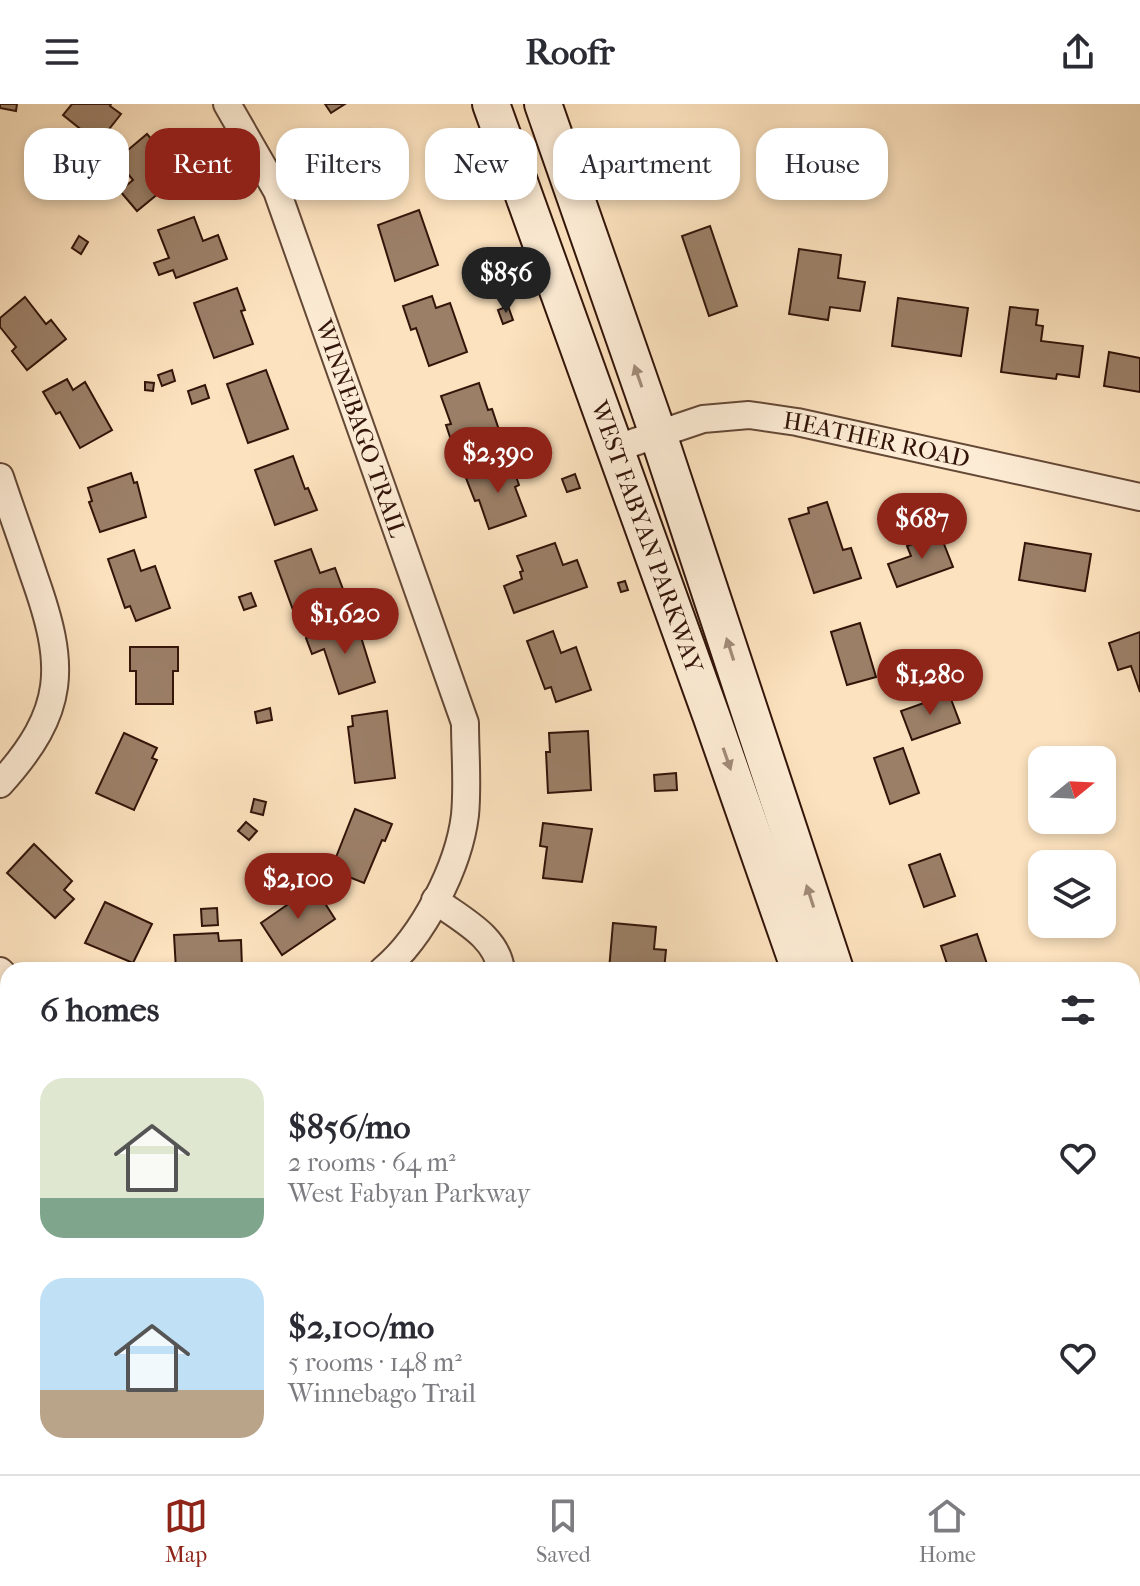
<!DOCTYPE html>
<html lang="en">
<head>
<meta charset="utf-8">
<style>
	body { margin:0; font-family:"IM FELL French Canon",serif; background:#f2f2f3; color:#2b2b33; height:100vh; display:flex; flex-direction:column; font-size:30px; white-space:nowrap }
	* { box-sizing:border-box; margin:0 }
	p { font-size:26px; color:#7c7c81 }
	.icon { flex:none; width:44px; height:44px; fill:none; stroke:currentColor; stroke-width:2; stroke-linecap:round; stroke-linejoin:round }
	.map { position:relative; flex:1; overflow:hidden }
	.sheet { position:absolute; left:0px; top:858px; width:1140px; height:512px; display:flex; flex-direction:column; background:#fff; border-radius:24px 24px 0 0; box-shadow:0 4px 12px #0003 }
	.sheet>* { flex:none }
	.guide { position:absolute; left:24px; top:24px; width:1092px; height:72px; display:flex; gap:16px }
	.needle { width:52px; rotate:72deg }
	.tools { position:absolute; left:1028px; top:642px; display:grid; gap:16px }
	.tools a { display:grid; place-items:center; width:88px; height:88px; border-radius:16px; background:#fff; box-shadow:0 4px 12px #0003; font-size:40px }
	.price { position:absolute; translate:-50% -68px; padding:0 18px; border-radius:28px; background:#8f2418; color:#fff; font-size:26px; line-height:52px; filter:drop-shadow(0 2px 4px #0008) }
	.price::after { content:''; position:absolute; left:50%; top:48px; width:24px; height:18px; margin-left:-12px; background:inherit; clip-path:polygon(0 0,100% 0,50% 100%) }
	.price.current { background:#222; color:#fff }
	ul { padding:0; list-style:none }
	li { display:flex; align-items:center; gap:24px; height:200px; padding:0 40px }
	li span { display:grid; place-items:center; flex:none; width:224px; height:160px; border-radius:24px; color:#555 }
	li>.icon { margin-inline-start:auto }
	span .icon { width:96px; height:96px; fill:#fffc; stroke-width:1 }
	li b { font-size:34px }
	h2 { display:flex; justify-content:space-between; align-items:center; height:96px; padding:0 40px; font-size:34px }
	.tag { padding:0 28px; border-radius:24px; background:#fff; box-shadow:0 4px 12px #0003; font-size:28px; line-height:72px }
	.tag.current { background:#8f2418; color:#fff }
	header { display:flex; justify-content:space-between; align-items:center; height:104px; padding:0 40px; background:#fff; font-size:36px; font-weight:800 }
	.tabs { display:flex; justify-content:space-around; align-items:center; height:112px; border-top:2px solid #e1e1e2; background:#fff; font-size:22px; color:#7c7c81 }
	.tabs a { display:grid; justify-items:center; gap:4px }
	.tabs .current { color:#8f2418 }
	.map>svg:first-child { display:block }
	.green { fill:#dabf9f; stroke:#866a54; stroke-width:2 }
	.building { fill:#9b7f67; stroke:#321409; stroke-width:2 }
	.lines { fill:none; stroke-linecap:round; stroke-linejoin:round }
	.minor-casing { stroke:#644836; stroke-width:30 }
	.secondary-casing { stroke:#321409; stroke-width:40 }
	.path { stroke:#321409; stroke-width:4; stroke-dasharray:2 4; stroke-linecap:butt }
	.minor { stroke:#fdecd5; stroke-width:26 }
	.secondary { stroke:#fdecd5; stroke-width:36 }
	.oneway { fill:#a28b79 }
	.labels { text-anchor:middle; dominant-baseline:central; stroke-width:8; stroke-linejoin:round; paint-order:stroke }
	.street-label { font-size:24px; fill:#321409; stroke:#fdecd5 }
</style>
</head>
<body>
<header><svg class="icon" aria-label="menu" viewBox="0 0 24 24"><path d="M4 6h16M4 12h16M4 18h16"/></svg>Roofr<svg class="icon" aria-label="share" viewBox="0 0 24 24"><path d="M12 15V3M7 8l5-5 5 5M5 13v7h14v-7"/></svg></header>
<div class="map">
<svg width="1140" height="1370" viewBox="0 0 1140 1370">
	<rect width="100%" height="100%" fill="#fce2be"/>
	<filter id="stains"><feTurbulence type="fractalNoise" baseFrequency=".0025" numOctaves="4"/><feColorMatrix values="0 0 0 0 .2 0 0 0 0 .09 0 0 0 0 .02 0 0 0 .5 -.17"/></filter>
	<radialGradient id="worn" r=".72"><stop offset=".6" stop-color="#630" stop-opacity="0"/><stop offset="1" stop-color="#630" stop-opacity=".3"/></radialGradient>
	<g class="green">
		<polygon points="0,881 8,888 8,1146 0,1129"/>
		<polygon points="8,1288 8,1362 132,1362 135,1370 0,1370 0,1291"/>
	</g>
	<g class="building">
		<polygon points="0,0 17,0 16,7 0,4"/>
		<polygon points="72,0 111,0 110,2 121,10 98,39 63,11"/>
		<polygon points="325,0 345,0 331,9"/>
		<polygon points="369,25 371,32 388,26 406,79 369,92 364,78 359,79 343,35"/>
		<polygon points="147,30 165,51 172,45 188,65 137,107 120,87 133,76 116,56"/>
		<polygon points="419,106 438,161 395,177 378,121"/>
		<polygon points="194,113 203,137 218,131 227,155 176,174 173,166 159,171 154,159 169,154 158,126"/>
		<polygon points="710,122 737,202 709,212 682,132"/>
		<polygon points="79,132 88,138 81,150 72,144"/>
		<polygon points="799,145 841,151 838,174 865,178 860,207 830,203 828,216 789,210"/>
		<polygon points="237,184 245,206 241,207 253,240 214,254 194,199"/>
		<polygon points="432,192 436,204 450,199 467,248 429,262 416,224 411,226 403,202"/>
		<polygon points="25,193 46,220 51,216 66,235 27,266 12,247 16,243 0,223 0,214"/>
		<polygon points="898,194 968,204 961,252 892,242"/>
		<polygon points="508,202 513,216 503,220 498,206"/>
		<polygon points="1010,203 1038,206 1036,221 1043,222 1041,237 1083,242 1079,273 1057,270 1056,275 1001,268"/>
		<polygon points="1109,248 1140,254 1140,288 1104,282"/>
		<polygon points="172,266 175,277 162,282 158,271"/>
		<polygon points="266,266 288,325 248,339 227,280"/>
		<polygon points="67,275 73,286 85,278 112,326 80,344 60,308 56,310 43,288"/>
		<polygon points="145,278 154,279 153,287 145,286"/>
		<polygon points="479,279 488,306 492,305 500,329 454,345 446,321 451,320 441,292"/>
		<polygon points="205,281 209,294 192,300 188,287"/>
		<polygon points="293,352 305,385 308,384 317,406 275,421 255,366"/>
		<polygon points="511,358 519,381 515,383 526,412 489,425 479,396 475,397 466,374"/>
		<polygon points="131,369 134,379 137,378 146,413 100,428 89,398 92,397 88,384"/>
		<polygon points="575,370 580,384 567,388 562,375"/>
		<polygon points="827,398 843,446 851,444 861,474 814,489 789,415 809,409 808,404"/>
		<polygon points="940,430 953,463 897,483 888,460 911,452 907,442"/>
		<polygon points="555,439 563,461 577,456 587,483 514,509 504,482 522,475 520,468 523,467 517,452"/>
		<polygon points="1025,439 1091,450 1085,487 1019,476"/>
		<polygon points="311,445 320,469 335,464 344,488 293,506 275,457"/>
		<polygon points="134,446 141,467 155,462 170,504 136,517 130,502 125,504 108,455"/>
		<polygon points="625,477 628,486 621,488 618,479"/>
		<polygon points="251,489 256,502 244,506 239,493"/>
		<polygon points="356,517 375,578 339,590 324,545 312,550 306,534"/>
		<polygon points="860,519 876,573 847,581 831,528"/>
		<polygon points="553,527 561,549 576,543 591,586 556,598 551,583 545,585 527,537"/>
		<polygon points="1140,528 1140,588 1131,562 1118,566 1109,539"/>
		<polygon points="130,543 178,543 178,567 173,567 173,600 136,600 136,567 130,567"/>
		<polygon points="949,590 960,619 912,636 901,607"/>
		<polygon points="270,604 272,616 257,619 255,608"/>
		<polygon points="387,607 395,674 355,679 348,623 353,622 352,612"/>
		<polygon points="588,627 591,686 548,689 546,648 550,648 549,629"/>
		<polygon points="124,629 157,644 152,654 157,656 134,706 96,689"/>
		<polygon points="903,644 919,689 890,700 874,654"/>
		<polygon points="676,669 677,686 655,687 654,671"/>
		<polygon points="254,695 266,698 263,711 251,708"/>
		<polygon points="355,705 392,720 385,737 382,736 364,779 331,766"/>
		<polygon points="246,718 257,727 249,736 238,727"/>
		<polygon points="543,719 592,725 582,778 543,774 547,743 540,742"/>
		<polygon points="34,740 72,777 64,786 74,795 55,814 7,769"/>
		<polygon points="940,750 955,792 924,803 909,761"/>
		<polygon points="310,785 316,793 319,790 335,815 282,851 261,819"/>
		<polygon points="105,798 152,820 133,859 85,839"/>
		<polygon points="217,804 218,821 202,822 201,805"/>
		<polygon points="613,819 656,823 654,845 666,846 664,866 609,866"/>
		<polygon points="218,829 219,837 241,836 242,863 221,864 221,866 176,866 174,831"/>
		<polygon points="977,830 989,866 949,866 941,842"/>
		<polygon points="1132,1296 1140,1319 1140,1339 1132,1342"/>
		<polygon points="221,1362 259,1362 261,1370 224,1370"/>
		<polygon points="480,1362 486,1362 488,1370 458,1370"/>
		<polygon points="636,1362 668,1362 670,1370 639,1370"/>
		<polygon points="803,1362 846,1362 848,1370 806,1370"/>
	</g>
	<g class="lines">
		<defs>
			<g id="minor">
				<path id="s1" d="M227 0 277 87 465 619C465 649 468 681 465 711 459 762 423 833 383 866"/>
				<path id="s2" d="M614 345 703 315 749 311 797 318 1140 393"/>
				<path d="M0 373C11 406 23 439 34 472 66 562 67 606 0 680"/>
				<path d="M435 796C460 815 497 832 501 866"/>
				<polyline points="0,867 8,875"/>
				<polyline points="328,1362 330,1370"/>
				<polyline points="732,1362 735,1370"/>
			</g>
			<g id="secondary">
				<path id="s3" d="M491 0 711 611 800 866"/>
				<polyline points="543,0 658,330 835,866"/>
				<polyline points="979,1362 982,1370"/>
				<polyline points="1011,1362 1014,1370"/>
			</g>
		</defs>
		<use href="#minor" class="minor-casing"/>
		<use href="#secondary" class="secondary-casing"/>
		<g class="path">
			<polyline points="0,938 8,919"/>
			<polyline points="0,1068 8,1083"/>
			<polyline points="0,1328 8,1325"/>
		</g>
		<use href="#minor" class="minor"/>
		<use href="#secondary" class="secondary"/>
	</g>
	<defs><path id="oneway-solid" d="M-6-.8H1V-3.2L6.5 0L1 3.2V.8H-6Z" transform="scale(2)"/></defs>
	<g class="oneway">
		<use href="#oneway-solid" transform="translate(638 272) rotate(-109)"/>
		<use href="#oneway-solid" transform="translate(730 545) rotate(-108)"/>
		<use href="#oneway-solid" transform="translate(727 655) rotate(71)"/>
		<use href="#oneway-solid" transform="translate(810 792) rotate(-108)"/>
	</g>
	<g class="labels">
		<g class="street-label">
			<text stroke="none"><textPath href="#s1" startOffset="352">WINNEBAGO TRAIL</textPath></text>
			<text stroke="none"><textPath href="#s2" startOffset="270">HEATHER ROAD</textPath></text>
			<text stroke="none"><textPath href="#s3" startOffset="460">WEST FABYAN PARKWAY</textPath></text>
		</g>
	</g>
	<rect width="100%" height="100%" filter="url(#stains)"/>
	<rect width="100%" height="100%" fill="url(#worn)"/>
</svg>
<div class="tools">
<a><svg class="needle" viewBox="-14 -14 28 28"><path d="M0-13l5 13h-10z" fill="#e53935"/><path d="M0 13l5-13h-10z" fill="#7c7c81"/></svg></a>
<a><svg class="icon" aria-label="layers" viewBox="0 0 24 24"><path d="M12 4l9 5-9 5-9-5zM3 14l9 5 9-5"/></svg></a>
</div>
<b class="price current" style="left:506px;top:211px">$856</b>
<b class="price" style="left:498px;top:391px">$2,390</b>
<b class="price" style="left:922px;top:457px">$687</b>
<b class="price" style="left:345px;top:552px">$1,620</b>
<b class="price" style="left:930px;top:613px">$1,280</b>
<b class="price" style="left:298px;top:817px">$2,100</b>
<div class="guide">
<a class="tag">Buy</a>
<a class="tag current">Rent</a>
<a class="tag">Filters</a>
<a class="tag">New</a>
<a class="tag">Apartment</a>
<a class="tag">House</a>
</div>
<section class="sheet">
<h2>6 homes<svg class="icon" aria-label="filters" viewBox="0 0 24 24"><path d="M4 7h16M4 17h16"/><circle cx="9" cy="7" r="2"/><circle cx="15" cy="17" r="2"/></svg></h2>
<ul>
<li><span style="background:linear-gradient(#dfe7d0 75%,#7fa58c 0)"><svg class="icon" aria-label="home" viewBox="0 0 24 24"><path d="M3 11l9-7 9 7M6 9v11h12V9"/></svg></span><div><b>$856/mo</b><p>2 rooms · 64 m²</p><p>West Fabyan Parkway</p></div><svg class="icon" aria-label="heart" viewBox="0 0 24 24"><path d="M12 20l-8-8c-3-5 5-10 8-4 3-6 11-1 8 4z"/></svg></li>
<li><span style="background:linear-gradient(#bfe0f5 70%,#b9a48a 0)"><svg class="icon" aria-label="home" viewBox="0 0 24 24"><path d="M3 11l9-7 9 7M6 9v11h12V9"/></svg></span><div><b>$2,100/mo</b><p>5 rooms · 148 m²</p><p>Winnebago Trail</p></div><svg class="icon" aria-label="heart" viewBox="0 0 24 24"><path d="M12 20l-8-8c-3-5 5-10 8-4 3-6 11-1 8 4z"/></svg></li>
</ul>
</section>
</div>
<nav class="tabs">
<a class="current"><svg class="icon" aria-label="map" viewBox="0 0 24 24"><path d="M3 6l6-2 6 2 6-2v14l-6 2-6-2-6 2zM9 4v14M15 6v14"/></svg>Map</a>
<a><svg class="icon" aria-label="saved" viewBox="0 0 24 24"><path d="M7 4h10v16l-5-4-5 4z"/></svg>Saved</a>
<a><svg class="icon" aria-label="home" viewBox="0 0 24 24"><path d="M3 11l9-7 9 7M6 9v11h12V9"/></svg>Home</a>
</nav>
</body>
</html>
